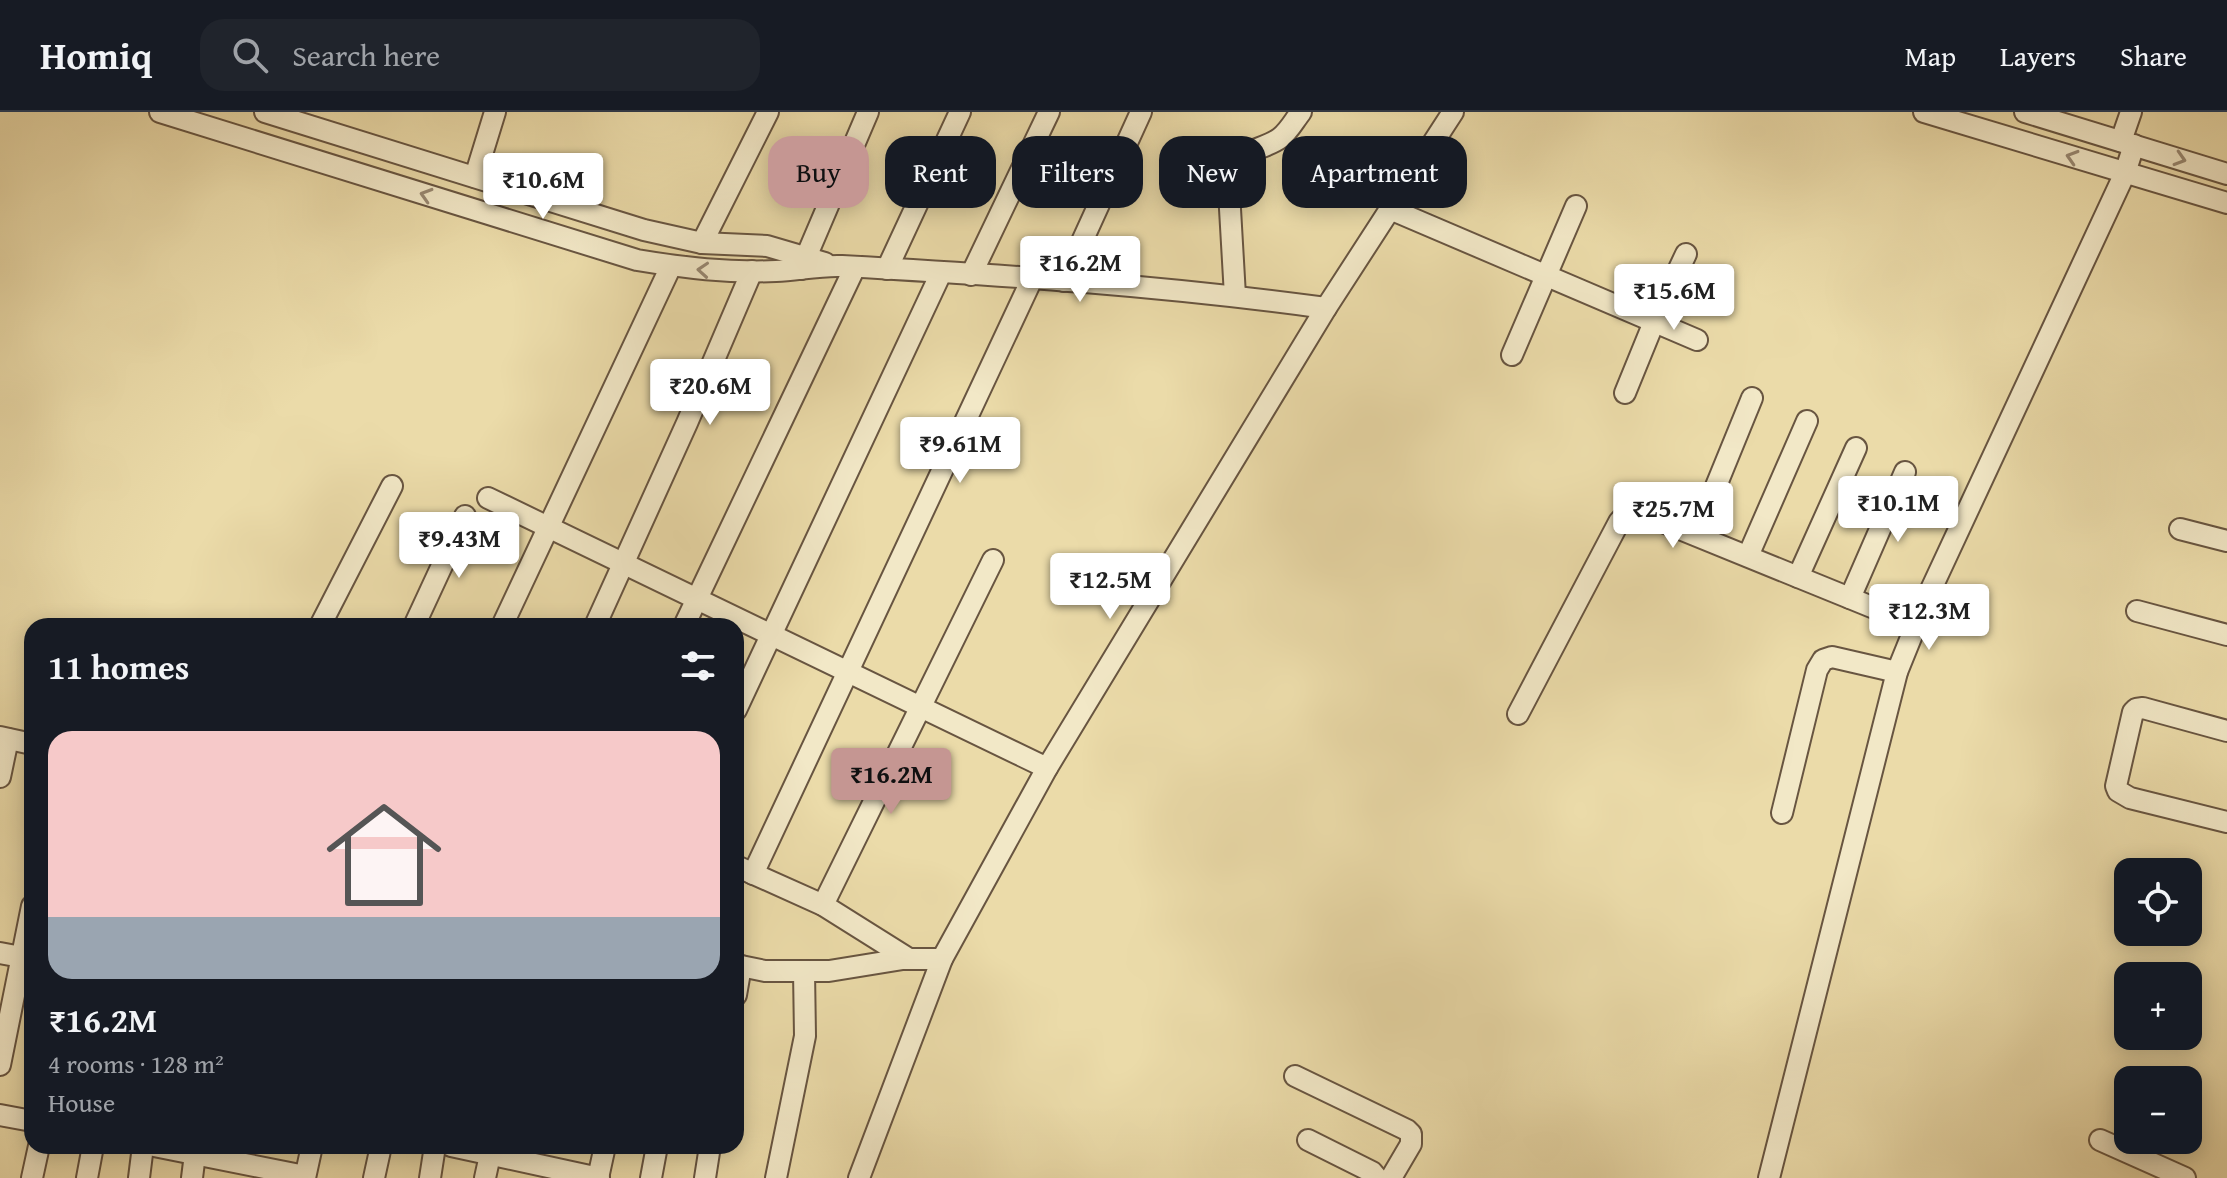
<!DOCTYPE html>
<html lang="en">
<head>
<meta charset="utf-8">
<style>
	body { margin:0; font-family:"Gentium Book Plus",serif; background:#20242c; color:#f1f3f6; height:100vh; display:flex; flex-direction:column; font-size:30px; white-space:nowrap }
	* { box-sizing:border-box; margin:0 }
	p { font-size:26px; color:#9ea1a6 }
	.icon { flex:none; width:44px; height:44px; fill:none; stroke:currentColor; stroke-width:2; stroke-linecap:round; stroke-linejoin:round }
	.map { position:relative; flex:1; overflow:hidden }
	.drawer { position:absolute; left:24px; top:506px; width:720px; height:536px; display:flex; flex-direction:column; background:#171b24; border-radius:24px; box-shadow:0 4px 20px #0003 }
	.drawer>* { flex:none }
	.banner { position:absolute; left:768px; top:24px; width:760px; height:72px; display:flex; gap:16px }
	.controls { position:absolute; left:2114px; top:746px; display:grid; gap:16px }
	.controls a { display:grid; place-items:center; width:88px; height:88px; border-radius:16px; background:#171b24; box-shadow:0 4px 20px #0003; font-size:40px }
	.price { position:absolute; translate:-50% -68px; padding:0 18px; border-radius:8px; background:#fff; color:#222; font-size:26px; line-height:52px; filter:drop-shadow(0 2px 4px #0008) }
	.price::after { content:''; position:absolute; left:50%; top:48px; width:24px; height:18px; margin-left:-12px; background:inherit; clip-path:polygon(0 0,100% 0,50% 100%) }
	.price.active { background:#c59692; color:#111 }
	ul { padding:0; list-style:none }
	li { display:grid; align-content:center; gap:16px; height:424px; padding:0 24px }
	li+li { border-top:2px solid #363941 }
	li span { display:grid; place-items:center; height:248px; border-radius:24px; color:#555 }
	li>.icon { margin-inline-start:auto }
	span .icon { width:144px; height:144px; fill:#fffc; stroke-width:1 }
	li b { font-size:34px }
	h2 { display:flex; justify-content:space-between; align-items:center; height:96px; padding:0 24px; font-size:34px }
	.tag { padding:0 28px; border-radius:24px; background:#171b24; box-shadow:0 4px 20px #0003; font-size:28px; line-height:72px }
	.tag.active { background:#c59692; color:#111 }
	header { display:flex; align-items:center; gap:48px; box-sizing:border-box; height:112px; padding:0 40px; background:#171b24; border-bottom:2px solid #363941 }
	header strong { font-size:38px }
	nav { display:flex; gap:44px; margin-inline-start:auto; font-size:28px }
	.search { width:560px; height:72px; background:#20242c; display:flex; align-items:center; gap:20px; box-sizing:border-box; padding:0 28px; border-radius:24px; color:#9ea1a6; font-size:30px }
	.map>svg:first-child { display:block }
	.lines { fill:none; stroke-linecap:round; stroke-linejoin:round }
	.minor-casing { stroke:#685541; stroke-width:24 }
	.minor { stroke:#f2e8c7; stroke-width:20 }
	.oneway { stroke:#988872 }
</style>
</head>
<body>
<header>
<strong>Homiq</strong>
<div class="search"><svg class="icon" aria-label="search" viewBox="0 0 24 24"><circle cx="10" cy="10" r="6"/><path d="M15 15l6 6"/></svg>Search here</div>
<nav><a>Map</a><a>Layers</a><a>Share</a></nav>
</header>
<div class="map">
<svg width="2227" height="1066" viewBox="0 0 2227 1066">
	<rect width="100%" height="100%" fill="#ebdba9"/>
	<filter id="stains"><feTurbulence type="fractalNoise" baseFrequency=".0025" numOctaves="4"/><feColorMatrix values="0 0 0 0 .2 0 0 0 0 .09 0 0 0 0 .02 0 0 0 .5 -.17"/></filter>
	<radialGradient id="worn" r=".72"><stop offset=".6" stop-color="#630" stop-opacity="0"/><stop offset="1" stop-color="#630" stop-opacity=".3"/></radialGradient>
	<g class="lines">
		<defs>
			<g id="minor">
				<path d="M160 0 637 148C685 156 727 161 776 159 798 158 820 153 842 154 1004 163 1166 174 1326 196"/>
				<polyline points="265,0 644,118 702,131 767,134 825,151"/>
				<polyline points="1924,0 2227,91"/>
				<polyline points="2025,0 2227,62"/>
				<polyline points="2121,29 2131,0"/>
				<polyline points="475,65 495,0"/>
				<polyline points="1390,97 1697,228"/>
				<polyline points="702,131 768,0"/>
				<polyline points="801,157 868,0"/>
				<polyline points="887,157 960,0"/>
				<polyline points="971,163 1049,0"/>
				<polyline points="1064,169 1141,0"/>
				<path d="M1235 184 1228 62C1233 38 1263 39 1280 26 1289 19 1294 9 1301 0"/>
				<polyline points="1512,243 1576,94"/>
				<polyline points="1625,281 1654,210 1686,142"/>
				<polyline points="488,386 1047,656"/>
				<polyline points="2180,417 2227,429"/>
				<polyline points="1696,423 1752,286"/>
				<polyline points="1748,444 1807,309"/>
				<polyline points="1798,465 1856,336"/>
				<polyline points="1850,486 1905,360"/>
				<polyline points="2137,499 2227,523"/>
				<polyline points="320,514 392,374"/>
				<polyline points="414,514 465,404"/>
				<polyline points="502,514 671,154"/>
				<polyline points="595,514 687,311 752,159"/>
				<polyline points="684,514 855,155"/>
				<polyline points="736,598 941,161"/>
				<polyline points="1518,602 1619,410 1627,401 1638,400 1916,513"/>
				<polyline points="2227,619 2143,596 2136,597 2133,600 2116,674 2118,679 2130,686 2227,710"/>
				<polyline points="0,625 32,632"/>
				<polyline points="0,665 8,627"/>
				<polyline points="1782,701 1817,558 1823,548 1832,545 1897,560"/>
				<polyline points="736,754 823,793 909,847"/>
				<polyline points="753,762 1032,167"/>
				<polyline points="823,793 993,448"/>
				<polyline points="0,841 32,847"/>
				<polyline points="736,853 765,859 829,859 903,847 942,847"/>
				<polyline points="736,883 741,854"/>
				<polyline points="0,953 32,794"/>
				<polyline points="1295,964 1407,1018 1411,1022 1411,1032 1391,1066"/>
				<polyline points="0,1003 32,1009"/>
				<polyline points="1308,1028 1372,1060 1377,1066"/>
				<polyline points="2100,1028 2185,1066"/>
				<polyline points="154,1034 305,1064"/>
				<polyline points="451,1034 599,1066"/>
				<polyline points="32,1066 39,1034"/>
				<polyline points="87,1066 93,1034"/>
				<polyline points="139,1066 143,1034"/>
				<polyline points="192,1066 195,1042"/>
				<polyline points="305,1066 312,1034"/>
				<polyline points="374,1066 381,1034"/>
				<polyline points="430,1066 435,1034"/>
				<polyline points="485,1066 492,1034"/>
				<polyline points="598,1066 605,1034"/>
				<polyline points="651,1066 657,1034"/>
				<polyline points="705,1066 710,1034"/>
				<polyline points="776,1066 805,924 804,859"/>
				<polyline points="859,1066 942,847 1047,656 1326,196 1453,0"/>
				<polyline points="1769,1066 1897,560 1927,486 2125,61 2134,33"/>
			</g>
		</defs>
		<use href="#minor" class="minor-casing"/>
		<use href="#minor" class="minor"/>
	</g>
	<defs><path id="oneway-chevron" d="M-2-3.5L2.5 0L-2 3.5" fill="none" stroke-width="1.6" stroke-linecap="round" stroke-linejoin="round" transform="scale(2)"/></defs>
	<g class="oneway">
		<use href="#oneway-chevron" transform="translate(2072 45) rotate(-163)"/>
		<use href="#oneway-chevron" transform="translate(2180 47) rotate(17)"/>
		<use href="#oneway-chevron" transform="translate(426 83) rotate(-163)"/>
		<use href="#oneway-chevron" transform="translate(703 158) rotate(-176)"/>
	</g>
	<rect width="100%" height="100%" filter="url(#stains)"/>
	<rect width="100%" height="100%" fill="url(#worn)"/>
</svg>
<div class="controls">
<a><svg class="icon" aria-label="locate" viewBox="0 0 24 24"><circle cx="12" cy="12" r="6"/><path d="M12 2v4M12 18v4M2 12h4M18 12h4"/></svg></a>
<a>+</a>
<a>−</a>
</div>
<b class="price" style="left:543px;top:109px">₹10.6M</b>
<b class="price" style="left:1080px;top:192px">₹16.2M</b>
<b class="price" style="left:1674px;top:220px">₹15.6M</b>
<b class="price" style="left:710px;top:315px">₹20.6M</b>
<b class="price" style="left:960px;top:373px">₹9.61M</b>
<b class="price" style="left:1898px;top:432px">₹10.1M</b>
<b class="price" style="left:1673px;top:438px">₹25.7M</b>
<b class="price" style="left:459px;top:468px">₹9.43M</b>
<b class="price" style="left:1110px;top:509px">₹12.5M</b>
<b class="price" style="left:1929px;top:540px">₹12.3M</b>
<b class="price active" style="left:891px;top:704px">₹16.2M</b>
<div class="banner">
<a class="tag active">Buy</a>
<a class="tag">Rent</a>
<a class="tag">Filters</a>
<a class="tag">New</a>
<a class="tag">Apartment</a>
</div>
<section class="drawer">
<h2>11 homes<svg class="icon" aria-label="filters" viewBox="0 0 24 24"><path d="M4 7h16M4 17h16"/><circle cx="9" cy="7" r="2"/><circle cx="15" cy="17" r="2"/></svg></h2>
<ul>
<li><span style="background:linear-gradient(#f6c9c9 75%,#9aa5b1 0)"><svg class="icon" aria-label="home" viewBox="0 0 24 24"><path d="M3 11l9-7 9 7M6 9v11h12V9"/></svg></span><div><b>₹16.2M</b><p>4 rooms · 128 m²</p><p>House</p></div></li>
</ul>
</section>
</div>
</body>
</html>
